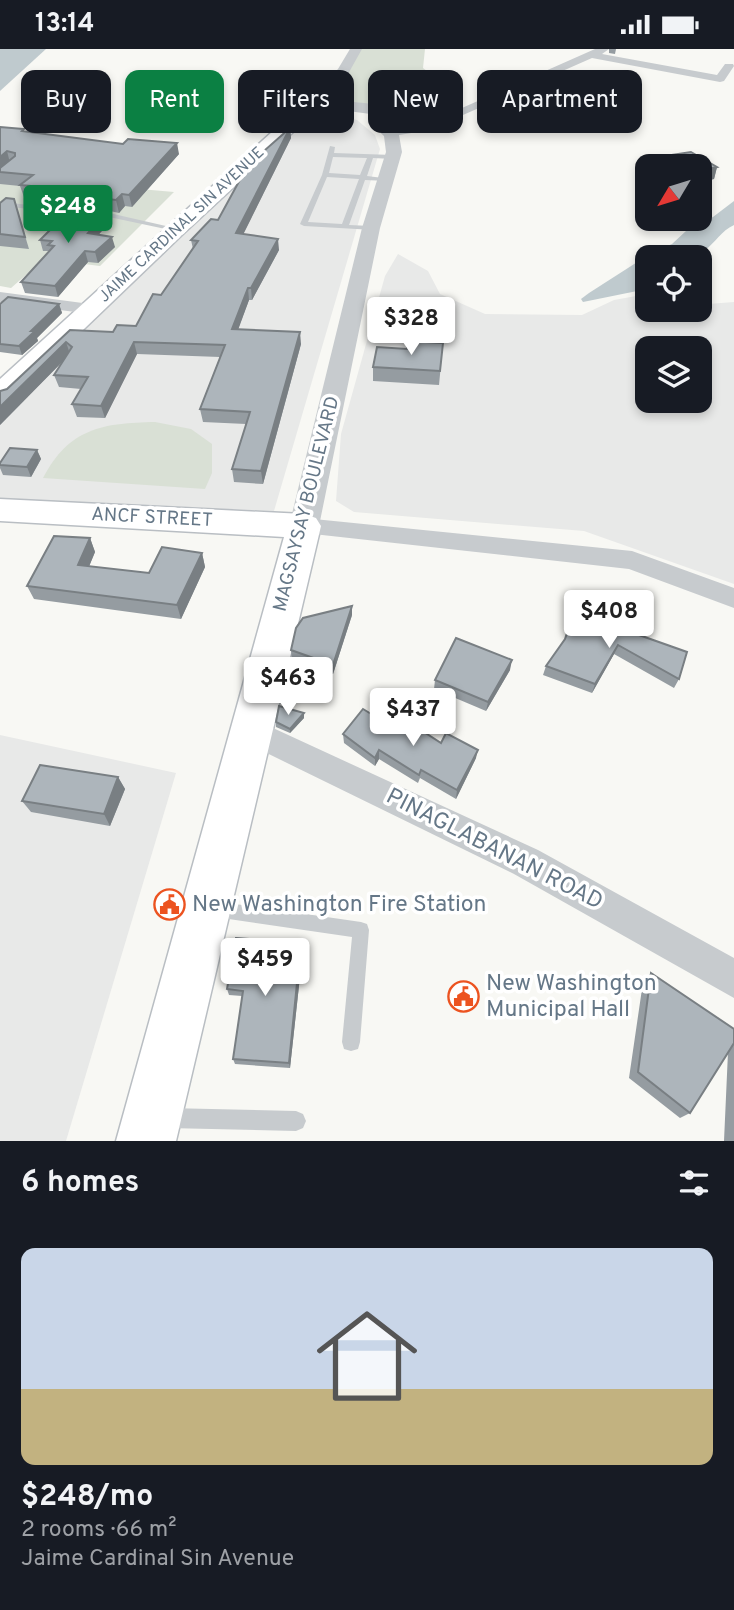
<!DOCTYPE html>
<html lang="en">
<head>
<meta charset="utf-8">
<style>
	body { margin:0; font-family:Overpass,sans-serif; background:#242831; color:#f1f3f6; height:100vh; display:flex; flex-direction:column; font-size:26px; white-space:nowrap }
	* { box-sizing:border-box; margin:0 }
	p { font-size:23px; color:#9ea1a6 }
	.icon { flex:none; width:38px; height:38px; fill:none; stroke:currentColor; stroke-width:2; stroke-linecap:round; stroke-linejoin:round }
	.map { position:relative; height:1092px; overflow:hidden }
	.sheet { display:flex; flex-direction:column; background:#171b24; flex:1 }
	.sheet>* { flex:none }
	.guide { position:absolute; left:21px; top:21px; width:693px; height:63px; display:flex; gap:14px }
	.needle { width:46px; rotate:232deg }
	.buttons { position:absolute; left:635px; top:105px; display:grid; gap:14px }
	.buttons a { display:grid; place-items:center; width:77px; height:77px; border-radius:14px; background:#171b24; box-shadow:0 4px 10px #0003; font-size:35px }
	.price { position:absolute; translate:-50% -60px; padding:0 16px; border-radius:7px; background:#fff; color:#222; font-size:23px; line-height:46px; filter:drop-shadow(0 2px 4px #0008) }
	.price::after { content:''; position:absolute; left:50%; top:42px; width:21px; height:16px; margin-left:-10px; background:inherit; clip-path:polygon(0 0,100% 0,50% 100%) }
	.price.active { background:#0b8043; color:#fff }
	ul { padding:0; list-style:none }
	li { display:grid; align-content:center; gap:14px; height:371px; padding:0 21px }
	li+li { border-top:2px solid #363941 }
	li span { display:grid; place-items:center; height:217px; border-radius:14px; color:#555 }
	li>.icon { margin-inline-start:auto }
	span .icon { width:126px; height:126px; fill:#fffc; stroke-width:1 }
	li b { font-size:30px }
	h2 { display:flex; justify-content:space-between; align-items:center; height:84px; padding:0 21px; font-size:30px }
	.chip { padding:0 24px; border-radius:14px; background:#171b24; box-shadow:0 4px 10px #0003; font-size:24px; line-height:63px }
	.chip.active { background:#0b8043; color:#fff }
	.status { display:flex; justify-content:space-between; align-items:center; height:49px; padding:0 35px; background:#171b24; direction:ltr }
	.status svg { height:19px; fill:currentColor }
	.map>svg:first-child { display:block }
	.built { fill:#e8e9e8; fill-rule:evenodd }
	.green { fill:#d9e0d5 }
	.water { fill:#bfcace }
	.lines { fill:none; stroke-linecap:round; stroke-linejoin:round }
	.secondary-casing { stroke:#b9bec3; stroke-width:3 }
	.service { fill:#c7cbce; fill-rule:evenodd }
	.minor { fill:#c7cbce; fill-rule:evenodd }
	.tertiary { fill:#c7cbce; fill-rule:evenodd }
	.secondary { fill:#fff; fill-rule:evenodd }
	.wall { fill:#959ca1 }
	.shaded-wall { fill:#797f83 }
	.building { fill:#adb5bb; stroke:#797f83; stroke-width:2 }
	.labels { text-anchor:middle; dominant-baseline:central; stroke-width:7; stroke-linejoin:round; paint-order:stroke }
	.far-street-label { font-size:16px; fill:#657787; stroke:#fff }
	.street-label { font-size:19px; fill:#657787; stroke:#fff }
	.near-street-label { font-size:23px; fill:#657787; stroke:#fff }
	.near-poi-label { font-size:23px; fill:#657787; stroke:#fff; text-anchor:start }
</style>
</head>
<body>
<div class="status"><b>13:14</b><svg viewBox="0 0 49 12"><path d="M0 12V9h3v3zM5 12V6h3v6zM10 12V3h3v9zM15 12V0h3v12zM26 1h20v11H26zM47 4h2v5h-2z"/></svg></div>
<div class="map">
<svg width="734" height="1092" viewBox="0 0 734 1092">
	<rect width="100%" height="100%" fill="#f8f8f4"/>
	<g class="built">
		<polygon points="325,62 357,71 375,86 380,100 274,462 0,450 0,360 212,153 319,63"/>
		<path d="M398 205 428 222 440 245 485 265 582 266 614 251 647 245 648 261H700V239L709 240 708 255 734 253V535L584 482 354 463 336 452 341 385 385 227ZM648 299H700V352H648Z"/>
		<polygon points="0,686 176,724 66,1092 0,1092"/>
	</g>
	<g class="green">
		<polygon points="361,0 425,0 423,19 436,29 428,62 326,53"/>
		<polygon points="0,88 60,133 174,143 100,217 44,210 11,239 0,237"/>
		<path d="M155 373 191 380 212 395V424L205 440 43 429C69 379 103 374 155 373Z"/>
	</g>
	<g class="water">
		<polygon points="0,0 46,0 0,42"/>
		<path d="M734 152V176C721 182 716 193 705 201 690 212 667 208 649 208V205L672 195 686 182 713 168Z"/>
		<polygon points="642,210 647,212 647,240 583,253 581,250 589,244"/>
	</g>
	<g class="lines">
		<defs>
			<g id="secondary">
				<polygon points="311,52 319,57 317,61 183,185 10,351 0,354 0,330 305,53"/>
				<polygon points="0,450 304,465 316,469 321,477 176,1092 116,1092 284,488 0,472"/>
			</g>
		</defs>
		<use href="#secondary" class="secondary-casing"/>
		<g class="service">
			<path d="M330 97 335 98 334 104 393 106 396 108 393 110 373 109 367 127 391 130 388 132 365 131 349 176 371 177 375 179 374 181 304 177 300 175 322 126ZM333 108 367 109 360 126 329 124ZM327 128 359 130 342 175 308 173Z"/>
			<polygon points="0,153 109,164 179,180 175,182 109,168 0,157"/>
			<polygon points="215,852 361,873 367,875 369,881 360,993 358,1000 351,1002 344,1000 342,993 352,888 215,868 209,866 207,860 209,854"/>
			<polygon points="167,1059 296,1062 303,1065 306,1072 303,1079 296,1082 167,1079 160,1076 157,1069 160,1062"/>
		</g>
		<g class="minor">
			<polygon points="595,0 609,0 602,5 717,26 725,15 733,15 734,17 724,32 720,33 592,9 429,81 421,81 419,78"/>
			<polygon points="0,243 90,255 99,260 90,265 0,253"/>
			<polygon points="304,469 632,502 734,539 734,559 629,520 295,483 292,477 295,471"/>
			<polygon points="249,668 538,801 734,909 734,949 514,825 238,690 234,681 238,672"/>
		</g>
		<path class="tertiary" d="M350 0H362L348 25 325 50C350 54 418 55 434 73L430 81 399 86 402 103 380 179 319 477 314 484 304 487 294 484 289 477 362 179 386 103 384 87 371 75 378 66 318 58 311 61 304 57 338 20ZM396 69 409 70 419 74 407 77 386 74Z"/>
		<use href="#secondary" class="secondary"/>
	</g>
	<g class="wall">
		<polygon points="609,0 616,0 615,5 609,4"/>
		<polygon points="0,78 24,80 24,82 179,105 132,158 125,157 119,164 110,162 112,171 98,186 115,198 98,214 88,213 58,248 25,244 21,233 49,202 43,202 40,191 85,158 84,154 24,148 20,137 0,135"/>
		<polygon points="290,79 291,89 243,185 279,201 252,251 249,251 238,280 301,295 263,435 234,433 232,420 246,375 203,373 200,360 220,308 137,305 105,369 77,368 72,355 81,340 59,338 54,326 63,312 0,376 7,340 70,281 113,283 136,277 161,246 193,200 191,191 218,171"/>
		<polygon points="691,103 717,118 714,130 700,133 700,117 648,117 648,124 642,121 645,110"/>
		<polygon points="14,150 29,200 0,197 0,154"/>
		<polygon points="0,255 59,255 62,264 37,289 38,292 22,306 0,303"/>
		<polygon points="443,294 439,336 373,332 373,318"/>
		<polygon points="37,401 41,410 31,428 3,426 0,419 0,414"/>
		<polygon points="90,489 95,503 89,517 149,524 202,504 205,518 181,570 34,550 27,537"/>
		<polygon points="574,563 679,630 674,639 614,605 592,644 543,626 546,617 565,590"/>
		<polygon points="352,566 333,625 292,611 291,601"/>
		<polygon points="510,621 486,662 434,640 435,631"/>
		<polygon points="304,664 304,669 290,684 276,678 276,673"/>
		<polygon points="396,680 441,694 476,709 456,750 420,729 418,734 379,710 375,717 344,694 343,685"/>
		<polygon points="118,728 125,740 110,777 31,763 22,752"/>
		<polygon points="303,900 290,1019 235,1015 233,1010 242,947 229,946 227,940"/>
		<polygon points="651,924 734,980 734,1092 724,1092 728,1003 690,1064 680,1069 629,1029 643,933"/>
	</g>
	<g class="shaded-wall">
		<polygon points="290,79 291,89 238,196 236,184"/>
		<polygon points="177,94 179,105 132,158 129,146"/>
		<polygon points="7,102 10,114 0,123 0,108"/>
		<polygon points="717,118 714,130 700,133 700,122"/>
		<polygon points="122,145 125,157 119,164 116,151"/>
		<polygon points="109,161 112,171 90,195 88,184"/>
		<polygon points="112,188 115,198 98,214 95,203"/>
		<polygon points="278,190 279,201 252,251 251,239"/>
		<polygon points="85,202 88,213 58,248 55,237"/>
		<polygon points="248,239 249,251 234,292 232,280"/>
		<polygon points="59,255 62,264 37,289 38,292 22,306 19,297 31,282"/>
		<polygon points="300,283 301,295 263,435 261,422"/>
		<polygon points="66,293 70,305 0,376 0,358"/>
		<polygon points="134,293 137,305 105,369 101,357"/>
		<polygon points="37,401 41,410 31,428 27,418"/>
		<polygon points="90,489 95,503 84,530 78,516"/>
		<polygon points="202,504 205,518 181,570 177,556"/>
		<polygon points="352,557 352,566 333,625 333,616"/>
		<polygon points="618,596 614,605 592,644 595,635"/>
		<polygon points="512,611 510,621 486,662 488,653"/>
		<polygon points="304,664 304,669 290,684 290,680"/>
		<polygon points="379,701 379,710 375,717 375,709"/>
		<polygon points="478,701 476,709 456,750 457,741"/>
		<polygon points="118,728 125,740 110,777 104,765"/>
		<polygon points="301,894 303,900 290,1019 289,1014"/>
	</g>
	<g class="building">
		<polygon points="0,78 24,80 22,82 123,95 128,90 177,94 129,146 122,145 116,151 82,147 87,142 20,136 33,126 0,123 0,119 15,107 15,104 7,102 0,108"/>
		<polygon points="290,79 236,184 278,190 251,239 248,239 232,280 300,283 261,422 232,420 250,363 200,360 225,296 134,293 101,357 72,355 88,328 54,326 72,298 66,293 0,358 0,342 7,340 70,281 113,283 117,276 136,277 153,245 161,246 198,192 191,191 211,170 218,171 248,116"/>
		<polygon points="691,103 717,118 700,122 700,117 659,117 645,110"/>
		<polygon points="6,149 14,150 25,188 0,185 0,154"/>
		<polygon points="74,157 109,161 88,184 112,188 95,203 85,202 55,237 21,233 54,197 48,196 52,192 40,191"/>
		<polygon points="8,248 59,255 31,282 35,282 19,297 0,295 0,255"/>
		<polygon points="408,292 443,294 440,322 373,318 377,298 407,300"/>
		<polygon points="10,399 37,401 27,418 0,416 0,414"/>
		<polygon points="54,487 90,489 78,516 149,524 162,498 202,504 177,556 27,537"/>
		<polygon points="352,557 333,616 291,601 296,579 303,569"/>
		<polygon points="574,563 687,603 679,630 618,596 595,635 546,617 565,590"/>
		<polygon points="456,589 512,611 488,653 435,631"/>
		<polygon points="279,657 304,664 290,680 276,673"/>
		<polygon points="363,660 396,680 401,668 441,694 446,684 478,701 457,741 421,721 419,726 379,701 375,709 343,685"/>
		<polygon points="40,716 118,728 104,765 22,752"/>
		<polygon points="236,889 301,894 289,1014 233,1010 243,942 227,940"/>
		<polygon points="651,924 734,980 734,994 690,1064 638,1023"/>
	</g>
	<defs>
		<symbol id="civic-ring" viewBox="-11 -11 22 22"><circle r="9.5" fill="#fff" stroke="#ec5320" stroke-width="1.5"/><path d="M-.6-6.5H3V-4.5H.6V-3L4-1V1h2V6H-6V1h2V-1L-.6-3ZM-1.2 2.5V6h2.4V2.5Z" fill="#ec5320"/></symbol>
	</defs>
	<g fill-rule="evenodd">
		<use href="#civic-ring" x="152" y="838" width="35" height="35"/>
		<use href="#civic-ring" x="446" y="930" width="35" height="35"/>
	</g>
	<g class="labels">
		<g class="far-street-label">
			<text transform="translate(182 176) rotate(-43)">JAIME CARDINAL SIN AVENUE</text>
		</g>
		<g class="street-label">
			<text transform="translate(307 455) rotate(-76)">MAGSAYSAY BOULEVARD</text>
			<text transform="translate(152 469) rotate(3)">ANCF STREET</text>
		</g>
		<g class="near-street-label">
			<text transform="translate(494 801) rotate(27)">PINAGLABANAN ROAD</text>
		</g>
		<g class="near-poi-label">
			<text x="192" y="856">New Washington Fire Station</text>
			<text x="486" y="935">New Washington<tspan x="486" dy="26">Municipal Hall</tspan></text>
		</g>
	</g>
</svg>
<div class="buttons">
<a><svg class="needle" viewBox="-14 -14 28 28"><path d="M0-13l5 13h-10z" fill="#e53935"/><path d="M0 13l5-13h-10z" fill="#9ea1a6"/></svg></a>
<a><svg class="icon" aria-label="locate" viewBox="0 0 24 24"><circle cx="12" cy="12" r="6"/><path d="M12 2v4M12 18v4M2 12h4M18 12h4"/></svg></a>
<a><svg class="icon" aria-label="layers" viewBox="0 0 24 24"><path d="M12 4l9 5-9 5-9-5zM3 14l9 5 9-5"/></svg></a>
</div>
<b class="price active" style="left:68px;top:196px">$248</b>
<b class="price" style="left:411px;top:308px">$328</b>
<b class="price" style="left:609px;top:601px">$408</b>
<b class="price" style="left:288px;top:668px">$463</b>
<b class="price" style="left:413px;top:699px">$437</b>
<b class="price" style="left:265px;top:949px">$459</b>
<div class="guide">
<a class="chip">Buy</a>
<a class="chip active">Rent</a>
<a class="chip">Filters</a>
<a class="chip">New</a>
<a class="chip">Apartment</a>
</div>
</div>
<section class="sheet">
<h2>6 homes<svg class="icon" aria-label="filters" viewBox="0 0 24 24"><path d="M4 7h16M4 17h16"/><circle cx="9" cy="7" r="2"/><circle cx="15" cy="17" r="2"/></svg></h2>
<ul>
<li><span style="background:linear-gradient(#c9d6e8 65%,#c2b280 0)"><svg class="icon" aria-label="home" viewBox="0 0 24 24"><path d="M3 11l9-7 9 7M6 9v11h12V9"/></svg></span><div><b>$248/mo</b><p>2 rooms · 66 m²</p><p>Jaime Cardinal Sin Avenue</p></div></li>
</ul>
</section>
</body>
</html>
